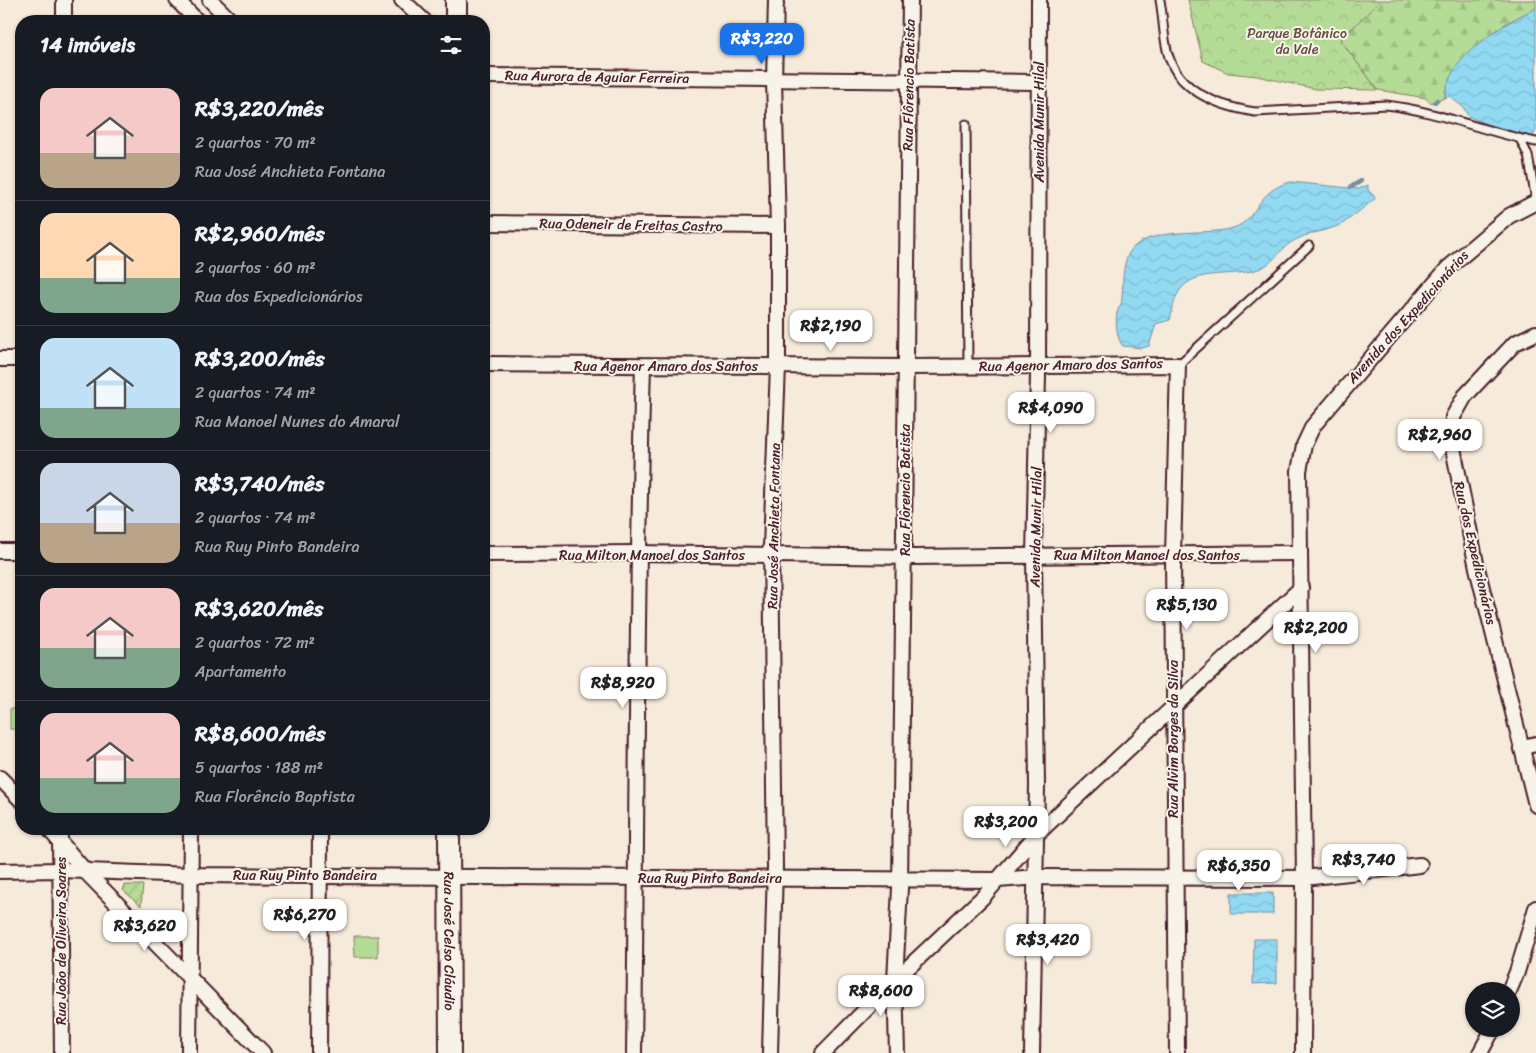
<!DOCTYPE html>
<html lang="pt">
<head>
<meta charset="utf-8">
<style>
	body { margin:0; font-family:Sriracha,sans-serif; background:#20242c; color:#f1f3f6; height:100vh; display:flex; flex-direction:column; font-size:19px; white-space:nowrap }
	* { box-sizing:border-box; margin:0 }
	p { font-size:16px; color:#9ea1a6 }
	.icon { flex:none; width:28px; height:28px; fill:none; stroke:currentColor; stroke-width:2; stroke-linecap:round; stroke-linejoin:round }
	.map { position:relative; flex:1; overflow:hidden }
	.sheet { position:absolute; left:15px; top:15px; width:475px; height:820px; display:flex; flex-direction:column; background:#171b24; border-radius:20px; box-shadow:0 1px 4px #0004 }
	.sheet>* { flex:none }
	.buttons { position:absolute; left:1465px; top:982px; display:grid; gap:10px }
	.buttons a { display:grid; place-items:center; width:55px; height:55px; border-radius:50%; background:#171b24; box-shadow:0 1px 4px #0004; font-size:25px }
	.price { position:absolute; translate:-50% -42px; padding:0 11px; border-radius:10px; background:#fff; color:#222; font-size:16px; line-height:32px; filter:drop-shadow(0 1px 2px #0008) }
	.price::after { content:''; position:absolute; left:50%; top:30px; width:15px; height:11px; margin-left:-8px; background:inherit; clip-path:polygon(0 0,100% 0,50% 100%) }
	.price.on { background:#1a73e8; color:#fff }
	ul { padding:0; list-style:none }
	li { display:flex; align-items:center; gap:15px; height:125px; padding:0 25px }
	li+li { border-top:1px solid #363941 }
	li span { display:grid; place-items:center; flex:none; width:140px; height:100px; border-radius:15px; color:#555 }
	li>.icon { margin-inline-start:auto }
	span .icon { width:60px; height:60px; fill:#fffc; stroke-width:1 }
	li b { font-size:21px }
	h2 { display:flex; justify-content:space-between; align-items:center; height:60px; padding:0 25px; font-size:21px }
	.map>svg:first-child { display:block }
	.grass { fill:#b5dc97; stroke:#807e61 }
	.forest { fill:url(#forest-firs); stroke:#807e61 }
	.park { fill:url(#park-crowns); stroke:#807e61 }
	.garden { fill:url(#garden-furrows); stroke:#807e61 }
	.water { fill:url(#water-waves); stroke:#758fa2 }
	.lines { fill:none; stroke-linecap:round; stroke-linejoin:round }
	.stream { stroke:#758fa2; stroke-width:4.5 }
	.lane-casing { stroke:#4a1f2b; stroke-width:11 }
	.street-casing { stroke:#4a1f2b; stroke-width:18 }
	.secondary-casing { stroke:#4a1f2b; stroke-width:24 }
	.lane { stroke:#f7f3e8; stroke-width:7 }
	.street { stroke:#f7f3e8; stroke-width:14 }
	.secondary { stroke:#f7f3e8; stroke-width:20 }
	.labels { text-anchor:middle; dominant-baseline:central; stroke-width:4; stroke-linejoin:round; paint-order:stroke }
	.park-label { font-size:14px; fill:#654e46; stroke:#f7f3e8 }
	.street-label { font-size:14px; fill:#4a1f2b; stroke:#f7f3e8 }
</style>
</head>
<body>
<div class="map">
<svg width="1536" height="1053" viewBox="0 0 1536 1053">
	<defs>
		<pattern id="forest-firs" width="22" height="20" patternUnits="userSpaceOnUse" patternTransform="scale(1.25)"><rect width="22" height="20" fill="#b5dc97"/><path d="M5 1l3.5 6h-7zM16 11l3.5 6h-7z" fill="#9dbc82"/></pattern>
		<pattern id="park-crowns" width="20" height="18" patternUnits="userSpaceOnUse" patternTransform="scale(1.25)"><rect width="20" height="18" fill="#b5dc97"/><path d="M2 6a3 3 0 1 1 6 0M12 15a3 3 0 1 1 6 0" fill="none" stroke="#9dbc82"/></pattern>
		<pattern id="garden-furrows" width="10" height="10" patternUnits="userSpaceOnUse" patternTransform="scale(1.25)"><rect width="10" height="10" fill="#b5dc97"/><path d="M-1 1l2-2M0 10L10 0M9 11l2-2" fill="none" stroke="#9dbc82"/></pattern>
		<pattern id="water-waves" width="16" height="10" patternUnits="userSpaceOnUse" patternTransform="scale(1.25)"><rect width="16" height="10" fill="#91daf2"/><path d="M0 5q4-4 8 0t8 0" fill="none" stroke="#7fbbd0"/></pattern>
	</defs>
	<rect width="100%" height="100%" fill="#f6eada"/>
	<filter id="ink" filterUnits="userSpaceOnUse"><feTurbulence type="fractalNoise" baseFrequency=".02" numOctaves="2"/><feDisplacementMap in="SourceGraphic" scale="10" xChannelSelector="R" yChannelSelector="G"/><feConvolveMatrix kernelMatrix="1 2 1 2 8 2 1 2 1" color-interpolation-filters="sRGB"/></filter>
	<g filter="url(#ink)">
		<g class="grass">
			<rect x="10" y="709" width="11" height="20"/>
			<polygon points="354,936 378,936 378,957 355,957"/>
		</g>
		<polygon class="forest" points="1381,0 1536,0 1536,8 1505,24 1445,90 1445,98 1430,103 1426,98 1378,90 1340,40"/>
		<polygon class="park" points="1188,0 1381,0 1340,40 1378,90 1316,89 1257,76 1228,73 1203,61"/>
		<polygon class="garden" points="125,885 143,885 141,906 123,890"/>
		<g class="water">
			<path d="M1536 8V131L1532 137 1503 132 1468 116 1463 107 1449 96 1445 98C1446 57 1503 24 1536 8Z"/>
			<path d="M1291 182 1359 189 1368 185V190L1376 198C1367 204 1350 220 1340 225 1324 232 1305 233 1290 243 1279 251 1274 262 1261 268 1237 278 1207 269 1187 283 1174 293 1174 305 1170 320L1156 324 1149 346 1142 348 1123 346C1117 340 1115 321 1117 313 1118 308 1122 304 1122 299 1123 287 1122 272 1126 260 1136 223 1206 237 1233 228 1259 220 1255 190 1291 182Z"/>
			<rect x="1231" y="893" width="42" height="21"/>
			<polygon points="1254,939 1277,939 1277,983 1253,984"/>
		</g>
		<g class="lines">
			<g class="stream">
				<polyline points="1435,102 1437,100"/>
				<polyline points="1351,187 1361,181"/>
			</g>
			<defs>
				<g id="lane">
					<path d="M1160 0C1163 16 1163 33 1167 50 1176 91 1218 106 1255 112L1386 105C1438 111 1485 132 1536 142"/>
					<polyline points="966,124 968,366"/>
					<polyline points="1520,139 1528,155 1536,200"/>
					<polyline points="1178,365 1309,246"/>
				</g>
				<g id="street">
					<polyline points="64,0 64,21"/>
					<polyline points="177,0 197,21"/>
					<polyline points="210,0 231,21"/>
					<polyline points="402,0 424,21"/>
					<polyline points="484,76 1039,82"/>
					<polyline points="484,223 778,226"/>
					<polyline points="1536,333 1515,343 1465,396 1453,417 1451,438 1477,568 1536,805"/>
					<polyline points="0,359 21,359"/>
					<polyline points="484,364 905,367 1178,365 1173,555 1177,1053"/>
					<polyline points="0,551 21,551"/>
					<polyline points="484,554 638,553 914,557 1300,553"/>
					<polyline points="1523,747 1536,744"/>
					<polyline points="0,778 21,800"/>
					<polyline points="49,829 86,872 263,1053"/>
					<polyline points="60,837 62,1053"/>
					<polyline points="0,871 61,870 191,875 319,876 998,880 1039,877 1304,878 1420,865"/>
					<polyline points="1509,991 1517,972 1536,908"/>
					<polyline points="189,1053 191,829"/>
					<polyline points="319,1053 320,829"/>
					<path d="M634 1053C637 824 636 595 643 366"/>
					<polyline points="770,1053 775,867 771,547 778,366 778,226 774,80 776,0"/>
					<polyline points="823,1053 895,980 983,897 1037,834 1301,588"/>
					<polyline points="897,1053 895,980 900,888 910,0"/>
					<polyline points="1032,1053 1037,786 1034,556 1038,375 1039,0"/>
					<polyline points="1303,1053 1304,878 1299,471 1304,445 1313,426 1448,268 1509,216 1536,202"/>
					<polyline points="1480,1053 1493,1029"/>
				</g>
				<g id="secondary">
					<polyline points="456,21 456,0"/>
					<path id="s1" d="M449 829 450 1053"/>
				</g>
			</defs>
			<use href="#lane" class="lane-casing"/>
			<use href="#street" class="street-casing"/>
			<use href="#secondary" class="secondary-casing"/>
			<use href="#lane" class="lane"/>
			<use href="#street" class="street"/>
			<use href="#secondary" class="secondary"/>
		</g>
	</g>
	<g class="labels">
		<g class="park-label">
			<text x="1297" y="33">Parque Botânico<tspan x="1297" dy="16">da Vale</tspan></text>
		</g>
		<g class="street-label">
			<text transform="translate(597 77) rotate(1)">Rua Aurora de Aguiar Ferreira</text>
			<text transform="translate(909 85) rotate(-89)">Rua Flôrencio Batista</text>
			<text transform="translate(1039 122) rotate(-90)">Avenida Munir Hilal</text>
			<text transform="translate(631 225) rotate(1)">Rua Odeneir de Freitas Castro</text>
			<text transform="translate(1408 317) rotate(-48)">Avenida dos Expedicionários</text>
			<text transform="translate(1071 365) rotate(-1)">Rua Agenor Amaro dos Santos</text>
			<text x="666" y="366">Rua Agenor Amaro dos Santos</text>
			<text transform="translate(905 490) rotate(-90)">Rua Flôrencio Batista</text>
			<text transform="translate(774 526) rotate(-89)">Rua José Anchieta Fontana</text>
			<text transform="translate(1036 527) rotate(-89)">Avenida Munir Hilal</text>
			<text transform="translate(1475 553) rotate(77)">Rua dos Expedicionários</text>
			<text x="652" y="555">Rua Milton Manoel dos Santos</text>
			<text x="1147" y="555">Rua Milton Manoel dos Santos</text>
			<text transform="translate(1173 739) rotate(-90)">Rua Alvim Borges da Silva</text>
			<text x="305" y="875">Rua Ruy Pinto Bandeira</text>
			<text x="710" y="878">Rua Ruy Pinto Bandeira</text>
			<text transform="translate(61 941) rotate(-90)">Rua João de Oliveira Soares</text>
			<text stroke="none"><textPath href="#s1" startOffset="112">Rua José Celso Cláudio</textPath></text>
		</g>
	</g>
</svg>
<div class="buttons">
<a><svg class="icon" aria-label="layers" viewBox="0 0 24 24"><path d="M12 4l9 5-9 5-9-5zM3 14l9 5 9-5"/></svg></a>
</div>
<b class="price on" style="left:762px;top:65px">R$3,220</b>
<b class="price" style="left:831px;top:352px">R$2,190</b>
<b class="price" style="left:1051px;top:434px">R$4,090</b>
<b class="price" style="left:1440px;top:461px">R$2,960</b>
<b class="price" style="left:1187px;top:631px">R$5,130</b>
<b class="price" style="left:1316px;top:654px">R$2,200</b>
<b class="price" style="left:623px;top:709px">R$8,920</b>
<b class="price" style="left:1006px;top:848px">R$3,200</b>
<b class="price" style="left:1364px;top:886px">R$3,740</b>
<b class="price" style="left:1239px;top:892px">R$6,350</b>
<b class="price" style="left:305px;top:941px">R$6,270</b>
<b class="price" style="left:145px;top:952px">R$3,620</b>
<b class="price" style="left:1048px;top:966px">R$3,420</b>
<b class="price" style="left:881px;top:1017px">R$8,600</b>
<section class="sheet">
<h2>14 imóveis<svg class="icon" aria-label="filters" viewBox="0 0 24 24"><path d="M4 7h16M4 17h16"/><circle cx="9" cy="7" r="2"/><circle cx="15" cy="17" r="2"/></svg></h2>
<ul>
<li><span style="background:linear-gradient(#f6c9c9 65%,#b9a48a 0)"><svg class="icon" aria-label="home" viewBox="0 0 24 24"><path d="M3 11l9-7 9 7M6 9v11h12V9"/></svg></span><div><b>R$3,220/mês</b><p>2 quartos · 70 m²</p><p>Rua José Anchieta Fontana</p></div></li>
<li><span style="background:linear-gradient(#ffd9b3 65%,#7fa58c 0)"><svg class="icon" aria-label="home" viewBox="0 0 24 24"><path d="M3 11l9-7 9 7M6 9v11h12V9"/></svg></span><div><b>R$2,960/mês</b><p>2 quartos · 60 m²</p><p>Rua dos Expedicionários</p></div></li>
<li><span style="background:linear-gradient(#bfe0f5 70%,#7fa58c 0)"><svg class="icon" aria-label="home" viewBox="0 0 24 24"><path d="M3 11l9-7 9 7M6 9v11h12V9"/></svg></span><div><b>R$3,200/mês</b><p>2 quartos · 74 m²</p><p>Rua Manoel Nunes do Amaral</p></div></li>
<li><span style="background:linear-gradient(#c9d6e8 60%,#b9a48a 0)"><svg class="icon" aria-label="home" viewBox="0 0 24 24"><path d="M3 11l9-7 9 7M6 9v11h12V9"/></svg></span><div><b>R$3,740/mês</b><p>2 quartos · 74 m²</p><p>Rua Ruy Pinto Bandeira</p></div></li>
<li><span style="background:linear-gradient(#f6c9c9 60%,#7fa58c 0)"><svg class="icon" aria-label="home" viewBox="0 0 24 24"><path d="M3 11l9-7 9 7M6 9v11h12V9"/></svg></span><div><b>R$3,620/mês</b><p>2 quartos · 72 m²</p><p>Apartamento</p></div></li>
<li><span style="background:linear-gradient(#f6c9c9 65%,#7fa58c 0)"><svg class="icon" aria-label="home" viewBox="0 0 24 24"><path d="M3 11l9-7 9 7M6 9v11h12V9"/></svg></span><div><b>R$8,600/mês</b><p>5 quartos · 188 m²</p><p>Rua Florêncio Baptista</p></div></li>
</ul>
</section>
</div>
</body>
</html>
